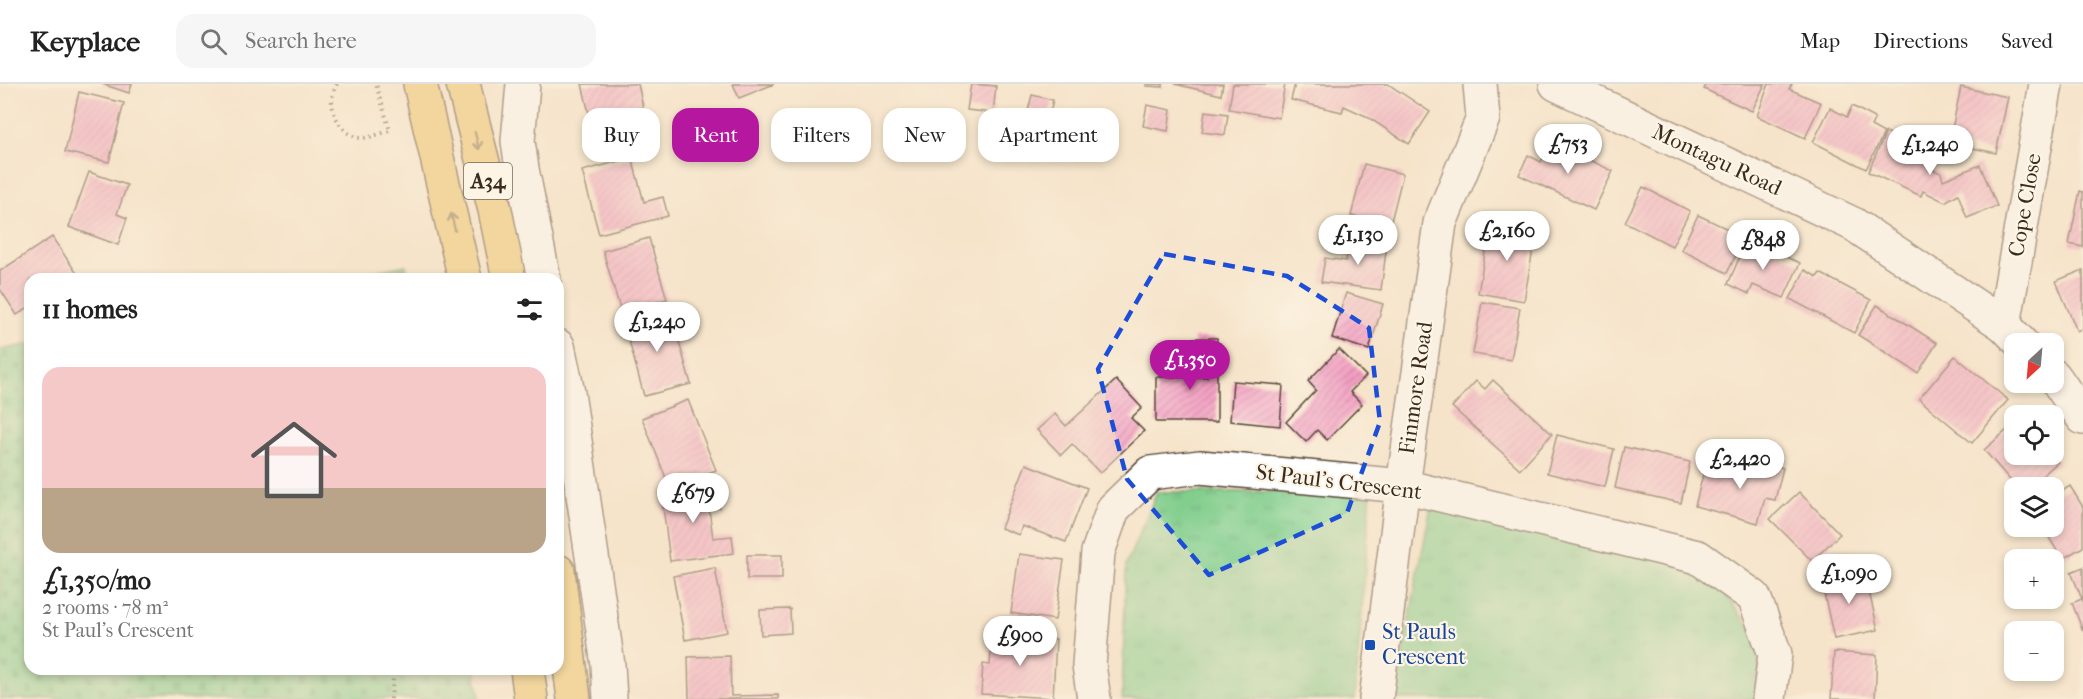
<!DOCTYPE html>
<html lang="en">
<head>
<meta charset="utf-8">
<style>
	body { margin:0; font-family:"IM FELL French Canon",serif; background:#f6f6f6; color:#222; height:100vh; display:flex; flex-direction:column; font-size:22px; white-space:nowrap }
	* { box-sizing:border-box; margin:0 }
	p { font-size:20px; color:#767676 }
	.icon { flex:none; width:33px; height:33px; fill:none; stroke:currentColor; stroke-width:2; stroke-linecap:round; stroke-linejoin:round }
	.map { position:relative; flex:1; overflow:hidden }
	.side { position:absolute; left:24px; top:189px; width:540px; height:402px; display:flex; flex-direction:column; background:#fff; border-radius:18px; box-shadow:0 3px 9px #0003 }
	.side>* { flex:none }
	.top-card { position:absolute; left:582px; top:24px; width:570px; height:54px; display:flex; gap:12px }
	.needle { width:39px; rotate:206deg }
	.controls { position:absolute; left:2004px; top:249px; display:grid; gap:12px }
	.controls a { display:grid; place-items:center; width:60px; height:60px; border-radius:12px; background:#fff; box-shadow:0 3px 9px #0003; font-size:30px }
	.price { position:absolute; translate:-50% -51px; padding:0 14px; border-radius:21px; background:#fff; color:#222; font-size:20px; line-height:39px; filter:drop-shadow(0 2px 3px #0008) }
	.price::after { content:''; position:absolute; left:50%; top:36px; width:18px; height:14px; margin-left:-9px; background:inherit; clip-path:polygon(0 0,100% 0,50% 100%) }
	.price.selected { background:#b5179e; color:#fff }
	ul { padding:0; list-style:none }
	li { display:grid; align-content:center; gap:12px; height:318px; padding:0 18px }
	li+li { border-top:2px solid #e0e0e0 }
	li span { display:grid; place-items:center; height:186px; border-radius:18px; color:#555 }
	li>.icon { margin-inline-start:auto }
	span .icon { width:108px; height:108px; fill:#fffc; stroke-width:1 }
	li b { font-size:26px }
	h2 { display:flex; justify-content:space-between; align-items:center; height:72px; padding:0 18px; font-size:26px }
	.tag { padding:0 21px; border-radius:18px; background:#fff; box-shadow:0 3px 9px #0003; font-size:21px; line-height:54px }
	.tag.selected { background:#b5179e; color:#fff }
	header { display:flex; align-items:center; gap:36px; box-sizing:border-box; height:84px; padding:0 30px; background:#fff; border-bottom:2px solid #e0e0e0 }
	header strong { font-size:28px }
	nav { display:flex; gap:33px; margin-inline-start:auto; font-size:21px }
	.search { width:420px; height:54px; background:#f6f6f6; display:flex; align-items:center; gap:15px; box-sizing:border-box; padding:0 21px; border-radius:18px; color:#767676; font-size:22px }
	.map>svg:first-child { display:block }
	.cemetery { fill:url(#cemetery-stones); stroke:#5e7c56; stroke-width:1.5 }
	.park { fill:url(#park-tufts); stroke:#5e7c56; stroke-width:1.5 }
	.building { fill:url(#building-hatch) }
	.lines { fill:none; stroke-linecap:round; stroke-linejoin:round }
	.street-casing { stroke:#574638; stroke-width:36 }
	.highway-casing { stroke:#574638; stroke-width:36 }
	.path { stroke:#574638; stroke-width:4; stroke-dasharray:1.5 4.5; stroke-linecap:butt }
	.street { stroke:#fff; stroke-width:33 }
	.highway { stroke:#eec569; stroke-width:33 }
	.oneway { stroke:#8c7040 }
	.marked { fill:none; stroke:#1d4ed8; stroke-width:4.5; stroke-dasharray:12 8; stroke-linejoin:round }
	.transit-dot { fill:#1a4fb4; stroke:#fcf5e5; stroke-width:2 }
	.labels { text-anchor:middle; dominant-baseline:central; stroke-width:4.5; stroke-linejoin:round; paint-order:stroke }
	.shield { fill:#fcf5e5; stroke:#75675a; stroke-width:1.5 }
	.shield-label { font-size:21px; font-weight:bold; fill:#3b2a1e }
	.street-label { font-size:22px; fill:#3b2a1e; stroke:#fcf5e5 }
	.transit-label { font-size:22px; fill:#164399; stroke:#fcf5e5; text-anchor:start }
</style>
</head>
<body>
<header>
<strong>Keyplace</strong>
<div class="search"><svg class="icon" aria-label="search" viewBox="0 0 24 24"><circle cx="10" cy="10" r="6"/><path d="M15 15l6 6"/></svg>Search here</div>
<nav><a>Map</a><a>Directions</a><a>Saved</a></nav>
</header>
<div class="map">
<svg width="2083" height="615" viewBox="0 0 2083 615">
	<defs>
		<pattern id="cemetery-stones" width="16" height="16" patternUnits="userSpaceOnUse" patternTransform="scale(1.5)"><rect width="16" height="16" fill="#81ce8d"/><path d="M2 7V4a2 2 0 0 1 4 0v3zM10 15v-3a2 2 0 0 1 4 0v3z" fill="#70b179"/></pattern>
		<pattern id="park-tufts" width="24" height="20" patternUnits="userSpaceOnUse" patternTransform="scale(1.5)"><rect width="24" height="20" fill="#81ce8d"/><path d="M3 7l-1-3M5 7V3M7 7l1-3M15 17l-1-3M17 17v-4M19 17l1-3" fill="none" stroke="#70b179"/></pattern>
		<pattern id="building-hatch" width="6" height="6" patternUnits="userSpaceOnUse" patternTransform="scale(1.5)"><rect width="6" height="6" fill="#f49fc3"/><path d="M-1 1l2-2M0 6l6-6M5 7l2-2" fill="none" stroke="#c7829e"/></pattern>
	</defs>
	<rect width="100%" height="100%" fill="#fcf5e5"/>
	<filter id="ink" filterUnits="userSpaceOnUse"><feTurbulence type="fractalNoise" baseFrequency=".0167" numOctaves="2"/><feDisplacementMap in="SourceGraphic" scale="12" xChannelSelector="R" yChannelSelector="G"/><feConvolveMatrix kernelMatrix="1 2 1 2 8 2 1 2 1" color-interpolation-filters="sRGB"/></filter>
	<filter id="wash" filterUnits="userSpaceOnUse"><feTurbulence type="fractalNoise" baseFrequency=".008" numOctaves="4" result="noise"/><feDisplacementMap in="SourceGraphic" scale="24" xChannelSelector="R" yChannelSelector="G"/><feGaussianBlur stdDeviation="1.35" result="paint"/><feColorMatrix in="noise" values="0 0 0 0 0 0 0 0 0 0 0 0 0 0 0 0 0 1.4 0 .05"/><feComposite in="paint" operator="in"/></filter>
	<g filter="url(#wash)">
		<rect width="100%" height="100%" fill="#f6e4ca"/>
		<g class="cemetery">
			<polygon points="406,181 408,195 338,195"/>
			<polygon points="30,260 30,585 475,585 480,615 0,615 0,266"/>
		</g>
		<g class="park">
			<polygon points="1371,407 1355,615 1122,615 1126,481 1157,408"/>
			<polygon points="1431,422 1702,480 1759,555 1759,615 1397,615 1403,567"/>
		</g>
		<g id="blocks">
			<g class="building">
				<polygon points="102,0 132,0 129,9"/>
				<polygon points="582,0 638,0 649,51 597,63"/>
				<polygon points="733,0 774,0 739,14"/>
				<polygon points="971,0 996,2 993,29 967,26"/>
				<polygon points="1146,0 1163,0 1163,3 1146,2"/>
				<polygon points="1175,0 1223,0 1221,11"/>
				<polygon points="1233,0 1285,0 1279,34 1229,25"/>
				<polygon points="1295,0 1388,0 1430,28 1409,60 1366,32 1344,22 1342,28 1291,16"/>
				<polygon points="1706,0 1765,0 1752,27 1704,5"/>
				<polygon points="1769,0 1792,0 1789,5 1821,19 1805,54 1757,32"/>
				<polygon points="1961,3 2008,13 1996,69 1949,59"/>
				<polygon points="79,8 124,19 109,78 65,68"/>
				<polygon points="1032,11 1053,16 1046,44 1025,39"/>
				<polygon points="1147,21 1171,26 1168,47 1143,42"/>
				<polygon points="1852,22 1875,34 1871,42 1884,49 1866,85 1813,58 1830,24 1847,33"/>
				<polygon points="1205,27 1228,30 1225,51 1202,48"/>
				<polygon points="1886,48 1939,72 1933,86 1941,89 1943,96 1980,81 1997,122 1967,134 1958,110 1945,118 1923,107 1921,112 1868,88"/>
				<polygon points="1551,58 1613,87 1594,126 1519,91 1528,71 1541,78"/>
				<polygon points="632,74 644,118 663,113 668,132 599,150 582,87"/>
				<polygon points="1364,80 1403,90 1390,141 1351,132"/>
				<polygon points="89,88 127,101 117,130 127,134 118,161 69,143"/>
				<polygon points="1643,103 1690,127 1672,162 1625,138"/>
				<polygon points="2080,107 2083,108 2083,163 2069,160"/>
				<polygon points="1698,131 1745,153 1727,189 1681,166"/>
				<polygon points="1490,140 1536,148 1524,217 1478,209"/>
				<polygon points="52,153 78,191 71,195 30,195 30,222 17,231 0,205 0,187"/>
				<polygon points="649,154 667,215 621,228 603,167"/>
				<polygon points="1350,154 1387,160 1381,206 1321,198 1325,174 1346,177"/>
				<polygon points="1747,156 1800,179 1784,214 1753,201 1749,210 1728,200"/>
				<polygon points="1805,186 1817,193 1820,189 1871,216 1854,249 1790,215"/>
				<polygon points="2083,186 2083,244 2077,247 2056,197"/>
				<polygon points="1346,209 1383,220 1369,266 1332,254"/>
				<polygon points="1482,218 1520,224 1511,276 1473,270"/>
				<polygon points="1877,221 1937,259 1918,289 1858,251"/>
				<polygon points="670,226 691,300 644,312 624,238"/>
				<polygon points="1194,254 1217,254 1217,338 1156,338 1156,293 1207,293 1207,269 1194,270"/>
				<polygon points="1339,265 1366,292 1350,308 1362,320 1327,356 1317,346 1306,358 1286,338 1316,306 1308,297"/>
				<polygon points="1955,272 2008,316 1972,359 1919,315"/>
				<polygon points="1116,296 1142,324 1131,334 1144,347 1100,389 1072,360 1061,371 1037,346 1055,330 1066,342"/>
				<polygon points="1493,296 1552,350 1520,385 1452,323 1476,297 1485,305"/>
				<polygon points="1233,297 1283,301 1280,342 1230,337"/>
				<polygon points="688,316 716,386 670,404 642,334"/>
				<polygon points="2014,340 2014,370 2052,370 2058,378 2028,404 2017,404 1984,366"/>
				<polygon points="1557,351 1614,365 1605,403 1547,389"/>
				<polygon points="1624,363 1690,378 1681,419 1615,404"/>
				<polygon points="1748,374 1783,384 1775,416 1765,414 1758,439 1695,422 1705,383 1743,394"/>
				<polygon points="1026,380 1087,404 1066,458 1022,442 1019,451 1001,444"/>
				<polygon points="717,401 720,424 709,425 713,454 732,452 734,469 670,477 661,407"/>
				<polygon points="2070,402 2083,423 2083,463 2062,475 2042,442 2054,442 2054,412"/>
				<polygon points="1799,408 1840,450 1812,477 1770,435"/>
				<polygon points="1019,470 1064,476 1055,536 1011,529"/>
				<rect x="747" y="471" width="35" height="24"/>
				<polygon points="2083,483 2083,547 2072,519 2082,515 2071,488"/>
				<polygon points="715,484 727,548 685,556 673,492"/>
				<polygon points="1864,486 1878,546 1834,555 1821,496"/>
				<polygon points="790,525 791,549 761,551 760,526"/>
				<polygon points="992,551 1056,555 1053,614 981,610 983,580 990,581"/>
				<polygon points="1834,568 1877,571 1875,615 1831,615"/>
				<polygon points="730,572 731,612 778,611 778,615 689,615 688,573"/>
			</g>
		</g>
	</g>
	<g filter="url(#ink)">
		<use href="#blocks" fill-opacity="0" stroke="#574638" stroke-width="1.5"/>
		<g class="lines">
			<defs>
				<g id="street">
					<polyline points="523,0 518,57 522,85 544,195"/>
					<polyline points="1556,0 1853,140 2004,241 2022,260"/>
					<polyline points="2004,241 2046,0"/>
					<polyline points="558,262 568,309 608,581 610,615"/>
					<polyline points="2054,292 2083,334"/>
					<polyline points="1094,615 1089,581 1098,468 1113,425 1150,389 1200,383 1403,402 1698,473 1754,513 1775,570 1769,615"/>
					<polyline points="1376,615 1403,402 1440,139 1483,34 1480,0"/>
				</g>
				<g id="highway">
					<polyline points="420,0 465,195"/>
					<polyline points="463,0 495,126 509,195"/>
					<polyline points="558,487 574,615"/>
					<polyline points="527,585 531,615"/>
				</g>
			</defs>
			<use href="#street" class="street-casing"/>
			<use href="#highway" class="highway-casing"/>
			<g class="path">
				<path d="M337 0C335 4 333 9 332 14 330 29 344 53 361 54 370 54 381 49 390 47L376 0"/>
				<polyline points="391,615 394,585"/>
			</g>
			<use href="#street" class="street"/>
			<use href="#highway" class="highway"/>
		</g>
		<defs><path id="oneway-shaft" d="M-6 0H5M1.5-3L5.5 0L1.5 3" fill="none" stroke-width="1.6" stroke-linecap="round" stroke-linejoin="round" transform="scale(1.5)"/></defs>
		<g class="oneway">
			<use href="#oneway-shaft" transform="translate(477 57) rotate(76)"/>
			<use href="#oneway-shaft" transform="translate(453 138) rotate(-103)"/>
		</g>
	</g>
	<path d="M0 0H2083V615H0ZM1164 170 1287 192 1369 244 1380 338 1347 429 1209 491 1127 395 1098 285Z" fill="#f6e4ca" fill-opacity=".55" fill-rule="evenodd"/>
	<path class="marked" d="M1164 170 1287 192 1369 244 1380 338 1347 429 1209 491 1127 395 1098 285Z"/>
	<rect class="transit-dot" x="1364" y="555" width="12" height="12" rx="3"/>
	<g class="labels">
		<rect class="shield" x="464" y="79" width="48" height="36" rx="4.5"/>
		<g class="shield-label">
			<text x="488" y="97">A34</text>
		</g>
		<g class="street-label">
			<text transform="translate(1717 76) rotate(25)">Montagu Road</text>
			<text transform="translate(2025 121) rotate(-80)">Cope Close</text>
			<text transform="translate(1416 304) rotate(-82)">Finmore Road</text>
			<text transform="translate(1339 398) rotate(7)">St Paul's Crescent</text>
		</g>
		<g class="transit-label">
			<text x="1382" y="548">St Pauls<tspan x="1382" dy="25">Crescent</tspan></text>
		</g>
	</g>
</svg>
<div class="controls">
<a><svg class="needle" viewBox="-14 -14 28 28"><path d="M0-13l5 13h-10z" fill="#e53935"/><path d="M0 13l5-13h-10z" fill="#767676"/></svg></a>
<a><svg class="icon" aria-label="locate" viewBox="0 0 24 24"><circle cx="12" cy="12" r="6"/><path d="M12 2v4M12 18v4M2 12h4M18 12h4"/></svg></a>
<a><svg class="icon" aria-label="layers" viewBox="0 0 24 24"><path d="M12 4l9 5-9 5-9-5zM3 14l9 5 9-5"/></svg></a>
<a>+</a>
<a>−</a>
</div>
<b class="price" style="left:1568px;top:91px">£753</b>
<b class="price" style="left:1930px;top:92px">£1,240</b>
<b class="price" style="left:1507px;top:178px">£2,160</b>
<b class="price" style="left:1358px;top:182px">£1,130</b>
<b class="price" style="left:1763px;top:187px">£848</b>
<b class="price" style="left:657px;top:269px">£1,240</b>
<b class="price selected" style="left:1190px;top:307px">£1,350</b>
<b class="price" style="left:1740px;top:406px">£2,420</b>
<b class="price" style="left:693px;top:440px">£679</b>
<b class="price" style="left:1849px;top:521px">£1,090</b>
<b class="price" style="left:1020px;top:583px">£900</b>
<div class="top-card">
<a class="tag">Buy</a>
<a class="tag selected">Rent</a>
<a class="tag">Filters</a>
<a class="tag">New</a>
<a class="tag">Apartment</a>
</div>
<section class="side">
<h2>11 homes<svg class="icon" aria-label="filters" viewBox="0 0 24 24"><path d="M4 7h16M4 17h16"/><circle cx="9" cy="7" r="2"/><circle cx="15" cy="17" r="2"/></svg></h2>
<ul>
<li><span style="background:linear-gradient(#f6c9c9 65%,#b9a48a 0)"><svg class="icon" aria-label="home" viewBox="0 0 24 24"><path d="M3 11l9-7 9 7M6 9v11h12V9"/></svg></span><div><b>£1,350/mo</b><p>2 rooms · 78 m²</p><p>St Paul's Crescent</p></div></li>
</ul>
</section>
</div>
</body>
</html>
